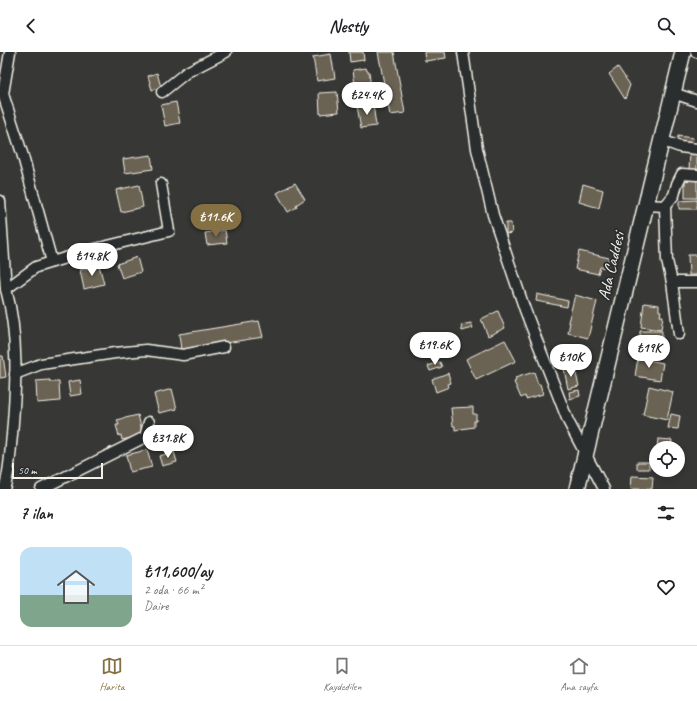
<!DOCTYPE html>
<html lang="tr">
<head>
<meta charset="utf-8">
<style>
	body { margin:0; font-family:Caveat,sans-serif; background:#f2f2f2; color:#202124; height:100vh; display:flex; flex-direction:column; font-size:15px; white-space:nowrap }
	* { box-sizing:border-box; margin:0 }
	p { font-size:13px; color:#757577 }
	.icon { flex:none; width:22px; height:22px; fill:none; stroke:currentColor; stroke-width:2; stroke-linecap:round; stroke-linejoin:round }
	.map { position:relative; height:437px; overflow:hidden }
	.side { display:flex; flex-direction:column; background:#fff; flex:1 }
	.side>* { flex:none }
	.controls { position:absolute; left:649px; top:389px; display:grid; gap:8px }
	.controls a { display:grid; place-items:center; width:36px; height:36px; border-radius:50%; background:#fff; box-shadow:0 2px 6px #0003; font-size:20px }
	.scale { position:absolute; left:12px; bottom:10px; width:91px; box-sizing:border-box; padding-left:4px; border:2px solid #f4f1e8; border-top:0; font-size:11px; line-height:14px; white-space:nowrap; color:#f4f1e8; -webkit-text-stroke:3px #2a2d2e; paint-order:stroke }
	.price { position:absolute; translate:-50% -34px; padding:0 9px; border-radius:14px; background:#fff; color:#222; font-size:13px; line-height:26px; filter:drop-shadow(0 1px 2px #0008) }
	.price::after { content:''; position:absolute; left:50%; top:24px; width:12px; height:9px; margin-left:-6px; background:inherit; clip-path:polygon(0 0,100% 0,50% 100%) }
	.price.active { background:#847042; color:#fff }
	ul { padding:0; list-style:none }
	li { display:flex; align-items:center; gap:12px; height:100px; padding:0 20px }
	li span { display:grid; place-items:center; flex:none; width:112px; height:80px; border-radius:12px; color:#555 }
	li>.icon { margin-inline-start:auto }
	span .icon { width:48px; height:48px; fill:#fffc; stroke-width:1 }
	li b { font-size:17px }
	h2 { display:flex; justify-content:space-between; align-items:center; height:48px; padding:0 20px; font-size:17px }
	header { display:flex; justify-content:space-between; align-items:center; height:52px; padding:0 20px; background:#fff; font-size:18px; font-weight:700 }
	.tabs { display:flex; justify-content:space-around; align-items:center; height:56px; border-top:1px solid #e0e0e0; background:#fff; font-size:11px; color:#757577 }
	.tabs a { display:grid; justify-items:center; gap:2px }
	.tabs .active { color:#847042 }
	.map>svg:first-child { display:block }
	.building { fill:#6b6253; stroke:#f4f1e8 }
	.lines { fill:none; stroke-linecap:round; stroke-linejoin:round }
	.street-casing { stroke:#f4f1e8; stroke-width:13 }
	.secondary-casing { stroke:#f4f1e8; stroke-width:18 }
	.street { stroke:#2a2d2e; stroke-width:10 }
	.secondary { stroke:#2a2d2e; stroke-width:15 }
	.labels { text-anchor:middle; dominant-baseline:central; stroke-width:3.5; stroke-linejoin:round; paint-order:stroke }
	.street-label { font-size:17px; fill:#f4f1e8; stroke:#2a2d2e }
</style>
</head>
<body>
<header><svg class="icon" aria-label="back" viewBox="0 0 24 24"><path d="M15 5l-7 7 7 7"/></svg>Nestly<svg class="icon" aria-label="search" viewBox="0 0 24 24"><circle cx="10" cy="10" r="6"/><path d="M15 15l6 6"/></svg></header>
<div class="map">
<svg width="697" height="437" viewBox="0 0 697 437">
	<rect width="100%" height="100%" fill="#373835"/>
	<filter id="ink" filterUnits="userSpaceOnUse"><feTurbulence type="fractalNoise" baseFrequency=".025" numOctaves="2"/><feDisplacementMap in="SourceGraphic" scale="8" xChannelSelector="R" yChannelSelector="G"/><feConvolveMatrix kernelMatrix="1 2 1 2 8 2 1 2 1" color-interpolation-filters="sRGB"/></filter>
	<g filter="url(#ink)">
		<g class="building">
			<polygon points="349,0 363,0 364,8 350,10"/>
			<polygon points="378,0 394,0 405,61 390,63"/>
			<polygon points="424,0 445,0 446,6 425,9"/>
			<polygon points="331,2 335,26 317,29 313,5"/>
			<polygon points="618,15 630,33 625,47 609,22"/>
			<polygon points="366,16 367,19 369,19 371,38 356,40 353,18"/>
			<polygon points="157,21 161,35 152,38 148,24"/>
			<polygon points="337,40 339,60 320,62 319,41"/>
			<polygon points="176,50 180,71 165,74 161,53"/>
			<polygon points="373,52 376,74 361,76 357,54"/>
			<polygon points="678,84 693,86 692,92 677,90"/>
			<polygon points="690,101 697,101 697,118 689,117"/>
			<polygon points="151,103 153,117 125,121 123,107"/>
			<rect x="685" y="127" width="12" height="19"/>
			<polygon points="295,131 305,147 296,153 297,155 288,160 277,141"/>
			<polygon points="583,132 603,138 599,156 579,150"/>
			<polygon points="139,133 143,155 121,160 116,138"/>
			<polygon points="697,148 697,157 679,157 679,149"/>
			<polygon points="506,171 511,171 512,181 506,182"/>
			<polygon points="225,178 227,191 207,193 205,181"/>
			<polygon points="579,199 609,206 607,216 600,215 598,222 575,217"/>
			<polygon points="688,203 697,203 697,223 689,223"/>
			<polygon points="137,205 141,220 122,226 117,212"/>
			<polygon points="99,213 104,232 84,237 80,218"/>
			<polygon points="537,242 568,249 567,255 536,249"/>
			<polygon points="575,243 597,249 588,286 568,281 570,270 568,270"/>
			<polygon points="644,251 659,253 659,259 661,259 660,264 663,264 661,278 641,275"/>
			<polygon points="498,259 505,276 488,284 481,267"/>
			<polygon points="259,269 263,285 181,298 179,282"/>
			<polygon points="471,271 473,276 462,279 461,273"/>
			<polygon points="640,279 662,279 661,305 640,303"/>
			<polygon points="505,288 516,309 476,328 466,307"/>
			<polygon points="0,304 3,304 6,325 0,326"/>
			<polygon points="638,306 663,311 660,328 635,324"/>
			<polygon points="440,310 442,315 430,319 428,314"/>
			<polygon points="574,314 579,334 568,337 564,317"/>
			<polygon points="534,320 538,332 540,332 543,342 526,347 525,344 521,346 514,330 516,329 515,326"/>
			<polygon points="448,321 451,331 448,332 449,335 436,340 432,327"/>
			<polygon points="50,328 50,330 59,330 60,349 37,351 36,329"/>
			<polygon points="80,328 82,342 70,344 68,330"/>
			<polygon points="649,334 673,340 667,368 643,363"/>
			<polygon points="172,337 177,357 159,361 154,342"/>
			<polygon points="579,338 580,344 570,347 569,340"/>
			<polygon points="473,355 473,362 476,362 476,369 474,369 474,375 455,378 455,374 453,374 451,356"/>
			<polygon points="671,362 680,364 678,377 668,376"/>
			<polygon points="138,363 143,383 122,388 121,383 119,384 116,373 119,373 117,368"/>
			<polygon points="658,387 672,388 671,396 657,396"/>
			<polygon points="147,398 152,415 130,420 126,403"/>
			<polygon points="174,400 177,410 162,414 159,404"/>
			<rect x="637" y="410" width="12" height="7"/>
			<polygon points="632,424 653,425 652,437 631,437"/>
		</g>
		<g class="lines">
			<defs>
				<g id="street">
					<polyline points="10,0 3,42 22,101 52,210"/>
					<polyline points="463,0 477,97 493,163 525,258 568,369 604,437"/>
					<polyline points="696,0 697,0"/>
					<polyline points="162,40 187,20 226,0"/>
					<polyline points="673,41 697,49"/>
					<polyline points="661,88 680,95 697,97"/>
					<path d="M0 149 6 237C19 284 16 335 12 383 10 401 10 420 4 437"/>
					<polyline points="646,153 665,154 674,143 677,132 682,122 697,123"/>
					<polyline points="665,154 667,209 672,230 679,282"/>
					<polyline points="672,230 697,230"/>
					<polyline points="6,237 36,215 91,198 169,179 161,132"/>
					<polyline points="15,322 41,312 115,301 146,298 183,303 224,295"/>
					<polyline points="41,437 145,385 149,370"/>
				</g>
				<polyline id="secondary" points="577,437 683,0"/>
			</defs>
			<use href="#street" class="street-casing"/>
			<use href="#secondary" class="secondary-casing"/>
			<use href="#street" class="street"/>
			<use href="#secondary" class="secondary"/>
		</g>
	</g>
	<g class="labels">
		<g class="street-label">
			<text transform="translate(611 214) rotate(-77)">Ada Caddesi</text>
		</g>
	</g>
</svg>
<div class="controls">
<a><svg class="icon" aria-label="locate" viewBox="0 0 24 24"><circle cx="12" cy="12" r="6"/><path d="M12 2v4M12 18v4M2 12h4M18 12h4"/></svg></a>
</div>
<div class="scale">50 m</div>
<b class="price" style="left:367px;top:64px">₺24.4K</b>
<b class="price active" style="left:216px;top:186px">₺11.6K</b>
<b class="price" style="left:92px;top:225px">₺14.8K</b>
<b class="price" style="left:435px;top:314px">₺19.6K</b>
<b class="price" style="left:649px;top:317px">₺19K</b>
<b class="price" style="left:571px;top:326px">₺10K</b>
<b class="price" style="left:168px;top:407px">₺31.8K</b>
</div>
<section class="side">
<h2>7 ilan<svg class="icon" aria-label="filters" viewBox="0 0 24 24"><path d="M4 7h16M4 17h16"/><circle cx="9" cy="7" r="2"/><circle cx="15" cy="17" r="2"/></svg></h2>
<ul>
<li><span style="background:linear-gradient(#bfe0f5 60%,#7fa58c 0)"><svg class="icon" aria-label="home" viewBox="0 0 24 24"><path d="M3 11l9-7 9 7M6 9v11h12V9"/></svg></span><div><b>₺11,600/ay</b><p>2 oda · 66 m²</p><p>Daire</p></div><svg class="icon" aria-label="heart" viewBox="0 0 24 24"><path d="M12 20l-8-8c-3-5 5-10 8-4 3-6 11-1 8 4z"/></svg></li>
</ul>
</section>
<nav class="tabs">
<a class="active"><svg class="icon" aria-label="map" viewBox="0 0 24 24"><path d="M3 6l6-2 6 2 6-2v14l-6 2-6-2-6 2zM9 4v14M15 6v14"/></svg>Harita</a>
<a><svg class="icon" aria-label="saved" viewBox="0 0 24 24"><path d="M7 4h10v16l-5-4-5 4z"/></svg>Kaydedilen</a>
<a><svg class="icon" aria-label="home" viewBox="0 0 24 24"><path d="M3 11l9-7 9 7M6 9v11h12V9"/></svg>Ana sayfa</a>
</nav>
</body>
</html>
